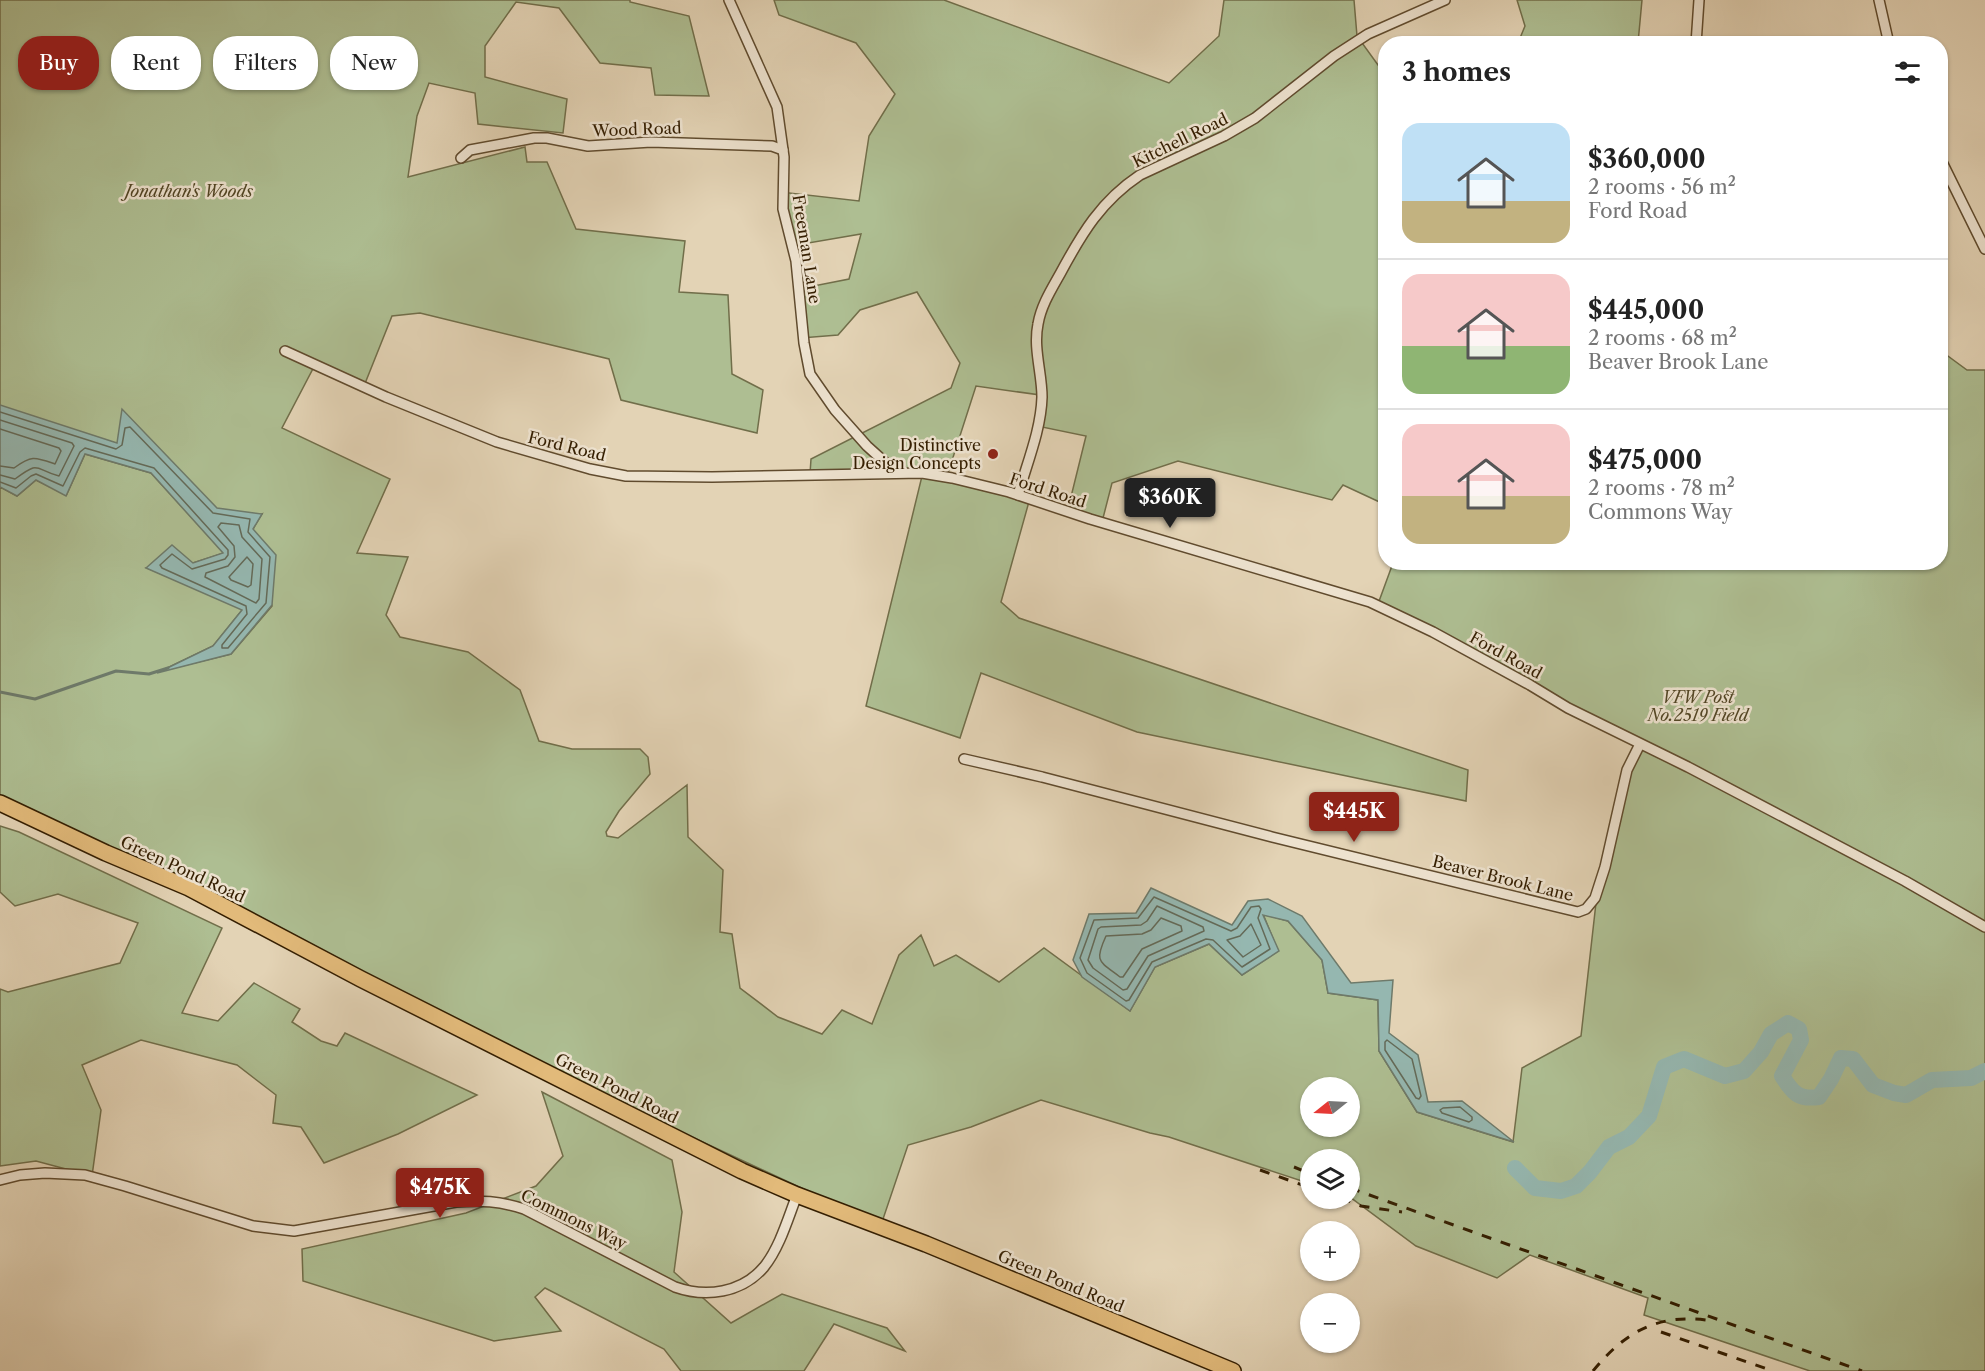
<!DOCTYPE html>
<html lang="en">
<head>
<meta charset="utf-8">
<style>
	body { margin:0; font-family:"Libre Caslon Text",serif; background:#f2f2f2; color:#222; height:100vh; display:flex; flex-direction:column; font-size:22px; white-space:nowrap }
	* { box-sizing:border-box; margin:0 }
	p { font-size:20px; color:#767676 }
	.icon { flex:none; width:33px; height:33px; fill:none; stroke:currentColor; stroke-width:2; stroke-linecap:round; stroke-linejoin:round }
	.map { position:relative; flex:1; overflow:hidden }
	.side { position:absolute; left:1378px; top:36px; width:570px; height:534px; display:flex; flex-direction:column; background:#fff; border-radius:24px; box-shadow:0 2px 4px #0004 }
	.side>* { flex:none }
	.banner { position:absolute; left:18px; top:36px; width:570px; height:54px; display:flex; gap:12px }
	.needle { width:39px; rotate:252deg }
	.fabs { position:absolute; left:1300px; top:1077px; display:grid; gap:12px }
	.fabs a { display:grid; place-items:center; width:60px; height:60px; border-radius:50%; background:#fff; box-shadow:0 2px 4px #0004; font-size:30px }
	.price { position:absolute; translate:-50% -51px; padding:0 14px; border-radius:6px; background:#8f2418; color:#fff; font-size:20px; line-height:39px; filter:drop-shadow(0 2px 3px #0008) }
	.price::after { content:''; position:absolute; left:50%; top:36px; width:18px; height:14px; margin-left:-9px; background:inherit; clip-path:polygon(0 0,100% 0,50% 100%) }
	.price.selected { background:#222; color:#fff }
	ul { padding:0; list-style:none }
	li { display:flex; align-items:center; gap:18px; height:150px; padding:0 24px }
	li+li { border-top:2px solid #e0e0e0 }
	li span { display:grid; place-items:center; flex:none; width:168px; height:120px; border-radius:18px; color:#555 }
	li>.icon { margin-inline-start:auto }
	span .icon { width:72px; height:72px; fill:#fffc; stroke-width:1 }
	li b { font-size:26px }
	h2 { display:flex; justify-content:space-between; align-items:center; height:72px; padding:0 24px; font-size:26px }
	.chip { padding:0 21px; border-radius:24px; background:#fff; box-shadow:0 2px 4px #0004; font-size:21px; line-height:54px }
	.chip.selected { background:#8f2418; color:#fff }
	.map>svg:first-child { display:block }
	.green { fill:#aebe92; stroke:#716e4a; stroke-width:1.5; fill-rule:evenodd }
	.water { fill:#95b7b0; stroke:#6e7a6a; stroke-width:1.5 }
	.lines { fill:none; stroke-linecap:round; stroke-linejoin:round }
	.shore { stroke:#646a58; stroke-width:1.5 }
	.stream { stroke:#6e7a6a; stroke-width:3 }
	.river { stroke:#95b7b0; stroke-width:16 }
	.street-casing { stroke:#604b2e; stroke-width:12 }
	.primary-casing { stroke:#341e01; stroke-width:18 }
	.street { stroke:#ede2cf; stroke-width:9 }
	.primary { stroke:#e2ba7a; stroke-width:15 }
	.rail { stroke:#341e01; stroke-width:3; stroke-dasharray:10 10; stroke-linecap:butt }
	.poi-dot { fill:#8f2418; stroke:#ede2cf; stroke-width:2 }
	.labels { text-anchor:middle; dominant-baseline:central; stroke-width:5; stroke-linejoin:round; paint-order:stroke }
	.street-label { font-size:16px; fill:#341e01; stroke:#ede2cf }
	.park-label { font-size:16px; font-style:italic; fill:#524625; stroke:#ede2cf }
	.poi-label { font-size:16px; fill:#341e01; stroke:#ede2cf; text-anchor:end }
</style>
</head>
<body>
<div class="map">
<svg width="1985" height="1371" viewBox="0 0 1985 1371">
	<rect width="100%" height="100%" fill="#e3d3b5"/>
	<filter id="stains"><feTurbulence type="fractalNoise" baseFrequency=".00333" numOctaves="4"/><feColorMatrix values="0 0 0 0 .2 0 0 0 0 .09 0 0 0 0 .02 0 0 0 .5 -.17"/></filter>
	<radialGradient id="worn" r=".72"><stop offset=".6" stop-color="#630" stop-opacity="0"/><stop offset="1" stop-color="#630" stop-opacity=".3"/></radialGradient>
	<g class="green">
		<path d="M0 0H630V2L689 16 709 96 655 95 651 68 600 63 559 8 516 2 485 46V77L567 99 563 133 478 124 475 93 429 83 417 116 408 177 525 147 527 162H547L576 229 685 241 679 292 728 295 732 374 763 390 757 433 621 400 609 359 420 313 392 316 364 386 316 363 282 428 390 479 357 553 408 557 386 615 400 637 468 652 520 690 539 741 572 749H640L648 757 650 774 619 811 606 832 607 836 618 838 687 785 688 837 723 870 720 932 732 934 740 988 778 1017 822 1034 842 1010 872 1024 899 955 921 935 934 966 956 955 999 982 1044 948 1130 1011 1155 967 1209 944 1242 975 1278 951 1263 914 1288 921 1322 960 1328 993 1378 1000 1379 1051 1417 1112 1513 1142 1522 1068 1581 1036 1596 903 1639 741 1378 604 1393 563 1941 562V351L1967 370H1985V1371H1810L1644 1315 1648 1298 1530 1255 1497 1278 1416 1246 1350 1197V1160H1311V1184L1169 1137 1150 1133 1041 1100 971 1127 908 1145 882 1222 812 1193 619 1103 0 798V487L17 496 36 480 48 486 42 471 0 470ZM89 444 162 472 231 525 262 514 253 529 272 606 231 654 161 671 213 646 243 609 147 568 193 563 224 553 151 473 85 454 66 496ZM1311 1088H1350V1126H1311Z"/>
		<polygon points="774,0 944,0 1169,83 1219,36 1224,0 1354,0 1357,36 1386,76 1386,505 1343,485 1332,500 1178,461 1112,483 1102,522 1067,513 1086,436 1037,426 1040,395 976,386 947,476 1030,498 1001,602 1019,618 1468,770 1466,801 1137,732 981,673 960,738 866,706 923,472 810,474 811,459 951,388 960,363 917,292 860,310 838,335 801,338 798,289 849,279 861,234 791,246 781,192 859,201 869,136 895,94 856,43 779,15"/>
		<polygon points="1517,0 1642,0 1638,43 1518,43 1525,26"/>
		<polygon points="0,826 19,832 222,928 182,1013 218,1021 254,983 300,1009 292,1022 321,1041 337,1046 345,1033 477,1095 398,1134 324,1163 301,1127 273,1123 276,1095 237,1065 141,1040 82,1065 101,1110 92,1176 36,1161 0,1166 0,989 8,992 120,963 138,923 58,894 15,906 0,892"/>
		<polygon points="542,1092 672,1160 682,1212 674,1272 731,1323 782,1294 887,1328 905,1351 834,1324 804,1371 681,1371 664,1349 545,1288 535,1297 561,1331 494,1341 303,1281 302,1249 466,1213 536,1186 563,1156"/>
	</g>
	<g class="water">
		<polygon points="0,405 117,443 122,409 217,508 262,514 253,529 276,555 272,605 231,654 157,673 213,646 242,610 146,568 172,545 193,563 223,553 151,473 85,454 66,496 36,480 17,496 0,487"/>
		<polygon points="1151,888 1232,925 1248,901 1268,899 1302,916 1351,983 1393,980 1389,1033 1418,1055 1428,1102 1462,1101 1514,1142 1417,1112 1379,1051 1378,1000 1328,993 1322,960 1288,921 1263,915 1279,951 1242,975 1209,944 1155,967 1130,1011 1082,977 1073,960 1089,914 1136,913"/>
	</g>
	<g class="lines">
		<g class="shore">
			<polyline points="0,412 116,449 122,445 125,428 130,427 213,513 250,519 248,532 270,557 266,603 228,648 222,648 222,645 247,614 246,606 162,568 160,565 172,554 192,569 225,559 228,555 228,550 154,468 85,448 80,452 63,486 36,474 31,476 16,488 0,482"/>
			<path d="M0 420 72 443 74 446 59 476C33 469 41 460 15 479L0 475"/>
			<path d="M0 429 59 448 61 451 55 464C35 457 32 455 14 468L0 466"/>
			<polygon points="221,523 239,525 242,537 262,559 259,599 256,603 205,577 206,573 228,566 235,557 234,546 218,527"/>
			<polygon points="247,557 253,564 251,585 248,587 231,580 229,577"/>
			<polygon points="1154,897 1231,931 1237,928 1251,907 1259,906 1261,909 1258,918 1270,949 1242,967 1213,940 1206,939 1152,962 1129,1000 1126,1001 1087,973 1080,958 1094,920 1138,918"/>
			<polygon points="1157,906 1203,927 1204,931 1148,956 1127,989 1123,990 1093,968 1088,960 1098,929 1101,927 1141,925 1147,921"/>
			<path d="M1161 918 1181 926 1182 931 1142 949 1123 977H1120C1099 961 1094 962 1106 936L1142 934 1151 930Z"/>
			<polygon points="1251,924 1261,945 1243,957 1227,940 1240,936"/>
			<polygon points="1387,1040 1412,1059 1421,1096 1419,1099 1416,1098 1385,1050 1385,1042"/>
			<polygon points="1443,1108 1460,1107 1472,1117 1472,1120 1469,1122 1442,1113 1440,1110"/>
		</g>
		<polyline class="stream" points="0,692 35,699 116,671 149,674 168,668"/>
		<path class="river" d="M1515 1168 1535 1188 1561 1191 1576 1186 1590 1172 1609 1147 1629 1137 1649 1116 1664 1067 1684 1059 1725 1076 1744 1071 1761 1052 1771 1034 1788 1023 1799 1029 1801 1040 1782 1076C1793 1093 1798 1100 1819 1097L1831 1079 1841 1058 1853 1059 1873 1085 1894 1093 1906 1095 1932 1080 1971 1078 1985 1071"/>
		<defs>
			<g id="street">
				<polyline points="729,0 777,107 784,157 783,209 796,261 804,343 810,374 835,410 867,446 888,465 903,472"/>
				<polyline points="1879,0 1889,44"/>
				<polyline points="1696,44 1699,0"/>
				<polyline points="461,158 470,150 534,138 547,138 588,146 651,142 772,146 783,150"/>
				<polyline points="1941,160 1985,249"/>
				<polyline points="285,351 386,397 497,442 590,469 626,476 712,477 922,473 952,478 1009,492 1090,519 1370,602 1433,632 1530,685 1568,708 1688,767 1905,881 1985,927"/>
				<path d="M1018 495C1027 463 1041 430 1042 397 1042 373 1033 348 1038 324 1041 306 1051 290 1060 274 1082 233 1101 201 1140 175L1224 136 1255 118 1334 56 1368 34 1445 0"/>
				<polyline points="964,759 1042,777 1272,837 1578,912 1586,909 1595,898 1605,867 1627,770 1640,744"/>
				<path d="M0 1180 20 1175 45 1173 85 1175 125 1186 253 1226 294 1231 456 1202C480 1200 500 1201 524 1209L675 1287C706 1298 742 1293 764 1267 780 1247 788 1218 797 1195"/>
			</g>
			<polyline id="primary" points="0,803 106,853 189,888 361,979 742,1171 797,1195 926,1244 1233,1371"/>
		</defs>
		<use href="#street" class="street-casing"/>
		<use href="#primary" class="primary-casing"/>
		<use href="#street" class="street"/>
		<use href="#primary" class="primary"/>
		<g class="rail">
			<polyline points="1294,1167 1311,1174"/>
			<polyline points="1260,1170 1311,1188"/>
			<polyline points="1350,1188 1862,1371"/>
			<polyline points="1341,1198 1361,1206 1402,1212"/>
			<polyline points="1661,1332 1773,1371"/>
			<path d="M1593 1371C1624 1333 1656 1314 1706 1320"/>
		</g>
	</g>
	<circle class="poi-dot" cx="993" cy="454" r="6"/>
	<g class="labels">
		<g class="street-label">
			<text transform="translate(637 129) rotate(-2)">Wood Road</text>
			<text transform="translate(1180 140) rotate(-26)">Kitchell Road</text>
			<text transform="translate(807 249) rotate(81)">Freeman Lane</text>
			<text transform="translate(567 446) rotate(14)">Ford Road</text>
			<text transform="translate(1048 490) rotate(18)">Ford Road</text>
			<text transform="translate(1506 655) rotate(29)">Ford Road</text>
			<text transform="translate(183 869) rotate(25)">Green Pond Road</text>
			<text transform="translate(1503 878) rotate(14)">Beaver Brook Lane</text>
			<text transform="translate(617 1088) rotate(27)">Green Pond Road</text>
			<text transform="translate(574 1219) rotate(26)">Commons Way</text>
			<text transform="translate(1061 1281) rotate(23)">Green Pond Road</text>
		</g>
		<g class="park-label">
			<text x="189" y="191">Jonathan's Woods</text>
			<text x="1698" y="697">VFW Post<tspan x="1698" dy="18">No.2519 Field</tspan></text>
		</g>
		<g class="poi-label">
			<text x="981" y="445">Distinctive<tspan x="981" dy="18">Design Concepts</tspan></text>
		</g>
	</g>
	<rect width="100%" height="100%" filter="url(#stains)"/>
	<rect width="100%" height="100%" fill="url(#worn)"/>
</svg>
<div class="fabs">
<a><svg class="needle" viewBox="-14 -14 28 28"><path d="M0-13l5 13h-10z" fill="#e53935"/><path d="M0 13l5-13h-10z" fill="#767676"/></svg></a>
<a><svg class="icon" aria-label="layers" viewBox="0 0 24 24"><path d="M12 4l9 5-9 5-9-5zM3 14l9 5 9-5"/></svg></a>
<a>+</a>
<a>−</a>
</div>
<b class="price selected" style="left:1170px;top:529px">$360K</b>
<b class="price" style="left:1354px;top:843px">$445K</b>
<b class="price" style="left:440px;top:1219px">$475K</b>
<div class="banner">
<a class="chip selected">Buy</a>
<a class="chip">Rent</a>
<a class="chip">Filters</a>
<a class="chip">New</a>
</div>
<section class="side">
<h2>3 homes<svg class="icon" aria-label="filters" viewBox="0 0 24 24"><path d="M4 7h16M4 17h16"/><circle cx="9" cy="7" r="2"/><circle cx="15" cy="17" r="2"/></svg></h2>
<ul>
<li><span style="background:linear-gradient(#bfe0f5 65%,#c2b280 0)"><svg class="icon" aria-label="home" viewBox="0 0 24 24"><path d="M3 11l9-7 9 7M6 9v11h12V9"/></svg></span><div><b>$360,000</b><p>2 rooms · 56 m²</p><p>Ford Road</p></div></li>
<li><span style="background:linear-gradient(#f6c9c9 60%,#8fb573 0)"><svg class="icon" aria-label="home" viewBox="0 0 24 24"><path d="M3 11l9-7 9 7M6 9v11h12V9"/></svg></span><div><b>$445,000</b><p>2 rooms · 68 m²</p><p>Beaver Brook Lane</p></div></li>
<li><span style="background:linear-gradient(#f6c9c9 60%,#c2b280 0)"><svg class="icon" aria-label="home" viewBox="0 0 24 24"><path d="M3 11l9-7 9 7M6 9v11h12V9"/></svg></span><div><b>$475,000</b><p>2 rooms · 78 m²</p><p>Commons Way</p></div></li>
</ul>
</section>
</div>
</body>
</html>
